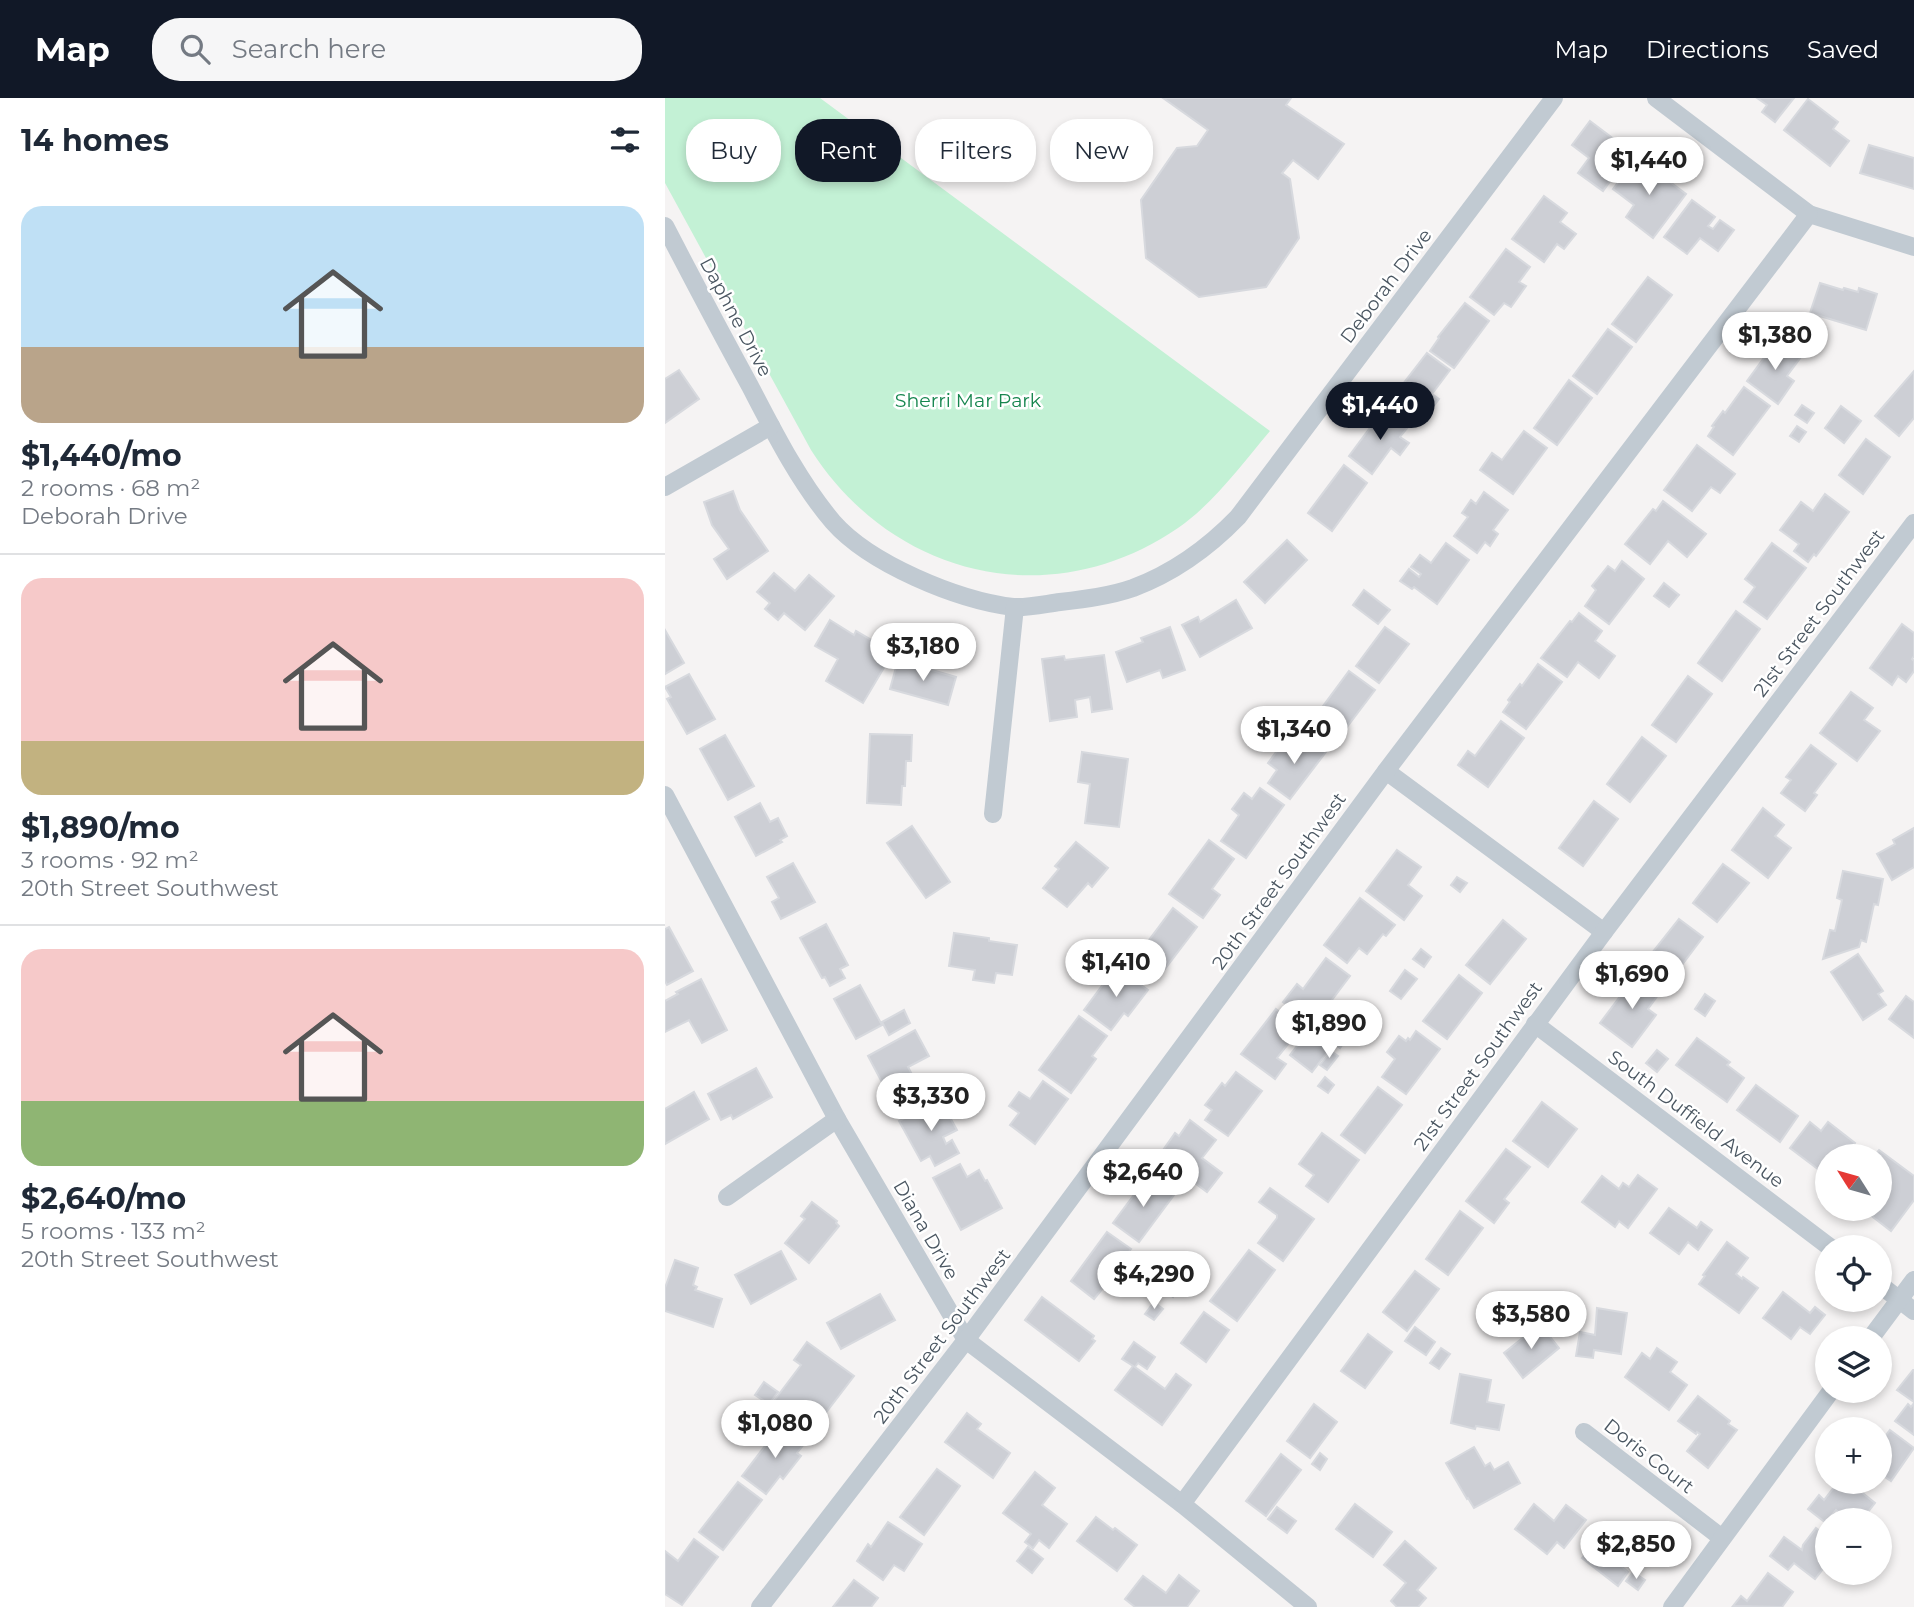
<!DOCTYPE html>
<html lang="en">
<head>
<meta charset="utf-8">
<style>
	body { margin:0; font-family:Montserrat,sans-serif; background:#f6f6f7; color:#1f2937; height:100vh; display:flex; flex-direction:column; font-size:26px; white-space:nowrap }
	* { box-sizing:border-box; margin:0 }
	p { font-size:23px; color:#747a83 }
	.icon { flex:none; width:38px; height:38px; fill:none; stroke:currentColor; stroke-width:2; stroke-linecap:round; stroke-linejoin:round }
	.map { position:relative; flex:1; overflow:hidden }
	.sheet { display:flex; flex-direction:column; background:#fff; width:665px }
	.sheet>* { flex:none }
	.guide { position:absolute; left:21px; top:21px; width:665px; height:63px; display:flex; gap:14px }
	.needle { width:46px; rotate:307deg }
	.tools { position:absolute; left:1150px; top:1046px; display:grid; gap:14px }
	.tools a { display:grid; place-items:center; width:77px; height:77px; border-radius:50%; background:#fff; box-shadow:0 4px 10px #0003; font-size:35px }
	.price { position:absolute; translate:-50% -60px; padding:0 16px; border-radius:24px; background:#fff; color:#222; font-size:23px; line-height:46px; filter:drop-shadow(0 2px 4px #0008) }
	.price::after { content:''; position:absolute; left:50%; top:42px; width:21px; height:16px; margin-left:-10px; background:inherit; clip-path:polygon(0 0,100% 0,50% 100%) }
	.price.on { background:#111827; color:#fff }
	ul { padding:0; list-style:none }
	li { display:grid; align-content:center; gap:14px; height:371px; padding:0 21px }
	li+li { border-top:2px solid #e0e1e3 }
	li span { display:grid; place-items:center; height:217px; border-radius:21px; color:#555 }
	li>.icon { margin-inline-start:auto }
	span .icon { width:126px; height:126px; fill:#fffc; stroke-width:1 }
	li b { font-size:30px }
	h2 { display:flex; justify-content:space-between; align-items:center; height:84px; padding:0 21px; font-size:30px }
	.pill { padding:0 24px; border-radius:28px; background:#fff; box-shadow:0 4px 10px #0003; font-size:24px; line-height:63px }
	.pill.on { background:#111827; color:#fff }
	header { display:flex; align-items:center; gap:42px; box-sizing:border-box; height:98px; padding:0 35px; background:#111827; color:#fff }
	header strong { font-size:33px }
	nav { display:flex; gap:38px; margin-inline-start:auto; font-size:24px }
	.search { width:490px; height:63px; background:#f6f6f7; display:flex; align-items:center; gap:18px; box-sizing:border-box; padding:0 24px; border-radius:28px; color:#747a83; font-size:26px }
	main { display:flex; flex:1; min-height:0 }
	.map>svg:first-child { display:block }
	.green { fill:#c3f1d5 }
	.building { fill:#cdcfd5; stroke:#d7d9de; stroke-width:2 }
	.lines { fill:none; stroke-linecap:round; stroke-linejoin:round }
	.minor { stroke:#c1cad2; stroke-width:18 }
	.labels { text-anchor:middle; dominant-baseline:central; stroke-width:5; stroke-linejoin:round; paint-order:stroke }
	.street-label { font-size:19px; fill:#4a5661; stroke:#fff }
	.park-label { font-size:19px; fill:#17864f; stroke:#fff }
</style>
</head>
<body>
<header>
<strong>Map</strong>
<div class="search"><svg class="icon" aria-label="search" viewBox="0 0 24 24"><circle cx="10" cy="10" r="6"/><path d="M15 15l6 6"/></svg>Search here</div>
<nav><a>Map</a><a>Directions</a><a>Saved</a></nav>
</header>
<main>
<section class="sheet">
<h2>14 homes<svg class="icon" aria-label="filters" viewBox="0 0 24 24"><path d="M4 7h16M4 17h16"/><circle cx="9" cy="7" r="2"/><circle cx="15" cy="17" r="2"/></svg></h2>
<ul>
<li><span style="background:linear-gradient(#bfe0f5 65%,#b9a48a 0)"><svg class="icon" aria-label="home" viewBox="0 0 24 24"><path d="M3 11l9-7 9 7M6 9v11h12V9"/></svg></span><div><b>$1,440/mo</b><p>2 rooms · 68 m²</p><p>Deborah Drive</p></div></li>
<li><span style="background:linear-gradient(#f6c9c9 75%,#c2b280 0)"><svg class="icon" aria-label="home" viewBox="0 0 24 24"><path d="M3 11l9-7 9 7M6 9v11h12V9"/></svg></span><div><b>$1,890/mo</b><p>3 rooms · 92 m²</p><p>20th Street Southwest</p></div></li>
<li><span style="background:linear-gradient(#f6c9c9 70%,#8fb573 0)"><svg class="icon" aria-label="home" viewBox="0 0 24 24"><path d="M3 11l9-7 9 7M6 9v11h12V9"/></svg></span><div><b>$2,640/mo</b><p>5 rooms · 133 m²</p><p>20th Street Southwest</p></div></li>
</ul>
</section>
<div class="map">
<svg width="1249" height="1509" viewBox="0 0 1249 1509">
	<rect width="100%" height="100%" fill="#f5f3f3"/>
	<path class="green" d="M0 0H155L605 333C577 366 548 406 513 430 386 517 228 480 146 352L0 85Z"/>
	<g class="building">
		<polygon points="498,0 626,0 621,7 679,46 653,81 628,62 617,75 625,81 634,140 601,189 534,199 481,160 476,102 512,50 532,48 543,32"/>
		<polygon points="1092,0 1129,0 1110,24 1097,14 1102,7"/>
		<polygon points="1143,1 1173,24 1168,31 1184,43 1165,68 1119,32"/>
		<polygon points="925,23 966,54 938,93 913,75 924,60 907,47"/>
		<polygon points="1204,47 1249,60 1249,91 1195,75"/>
		<polygon points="972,59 1021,96 988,140 961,119 969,107 948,91"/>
		<polygon points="879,98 902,115 895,124 911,136 899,151 892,146 879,164 847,141"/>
		<polygon points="1027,102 1050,119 1043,128 1048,131 1055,122 1069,132 1053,153 1035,140 1022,156 999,139"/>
		<polygon points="841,151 865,169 854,184 861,188 846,209 839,205 829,217 805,199"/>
		<polygon points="983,179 1007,197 971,244 947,226"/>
		<polygon points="1155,185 1178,192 1179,190 1193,194 1194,190 1212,196 1201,232 1145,215"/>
		<polygon points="800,205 824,223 789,270 765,253 774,240 773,239"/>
		<polygon points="943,231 967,249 932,296 908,278"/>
		<polygon points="1112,242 1136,259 1122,278 1129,283 1113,306 1082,283"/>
		<polygon points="762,255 785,272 767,296 774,301 758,322 752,317 748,322 724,304"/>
		<polygon points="14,272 34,301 0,325 0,281"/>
		<polygon points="1249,273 1249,320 1234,338 1210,318"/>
		<polygon points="904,282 927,300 892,347 869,330"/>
		<polygon points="1079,289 1105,308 1068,357 1043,338 1049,329 1047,328 1058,313 1060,315"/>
		<polygon points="1137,307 1149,315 1142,325 1130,317"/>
		<polygon points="1176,308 1196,323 1179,345 1160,330"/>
		<polygon points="719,311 743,329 735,339 744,345 735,357 726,350 707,376 684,358"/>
		<polygon points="1132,328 1141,334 1134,344 1125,338"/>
		<polygon points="859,333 882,350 848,396 815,372 827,355 837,362"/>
		<polygon points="1201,341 1225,359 1198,396 1174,377"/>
		<polygon points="1032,347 1070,376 1055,395 1046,389 1027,413 999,392"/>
		<polygon points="679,367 702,385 667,433 643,415"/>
		<polygon points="68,393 75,412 103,453 62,481 49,461 64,451 47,427 39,404"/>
		<polygon points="819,394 843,412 828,432 833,436 825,448 820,444 812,455 789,438 803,419 797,415 806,402 811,406"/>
		<polygon points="1160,396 1184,414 1151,458 1149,456 1143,464 1129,453 1134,446 1115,432 1136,404 1148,413"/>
		<polygon points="998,403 1041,436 1022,459 1003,443 985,466 960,446 988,411 991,413"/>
		<polygon points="622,442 642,462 600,505 579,484"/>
		<polygon points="781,445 804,462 772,506 749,489 747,491 735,483 744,471 754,479 756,476 746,469 755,457 766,465"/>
		<polygon points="1107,445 1141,470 1102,521 1079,504 1090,489 1080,481"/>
		<polygon points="957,463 979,481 944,526 920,508 931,492 927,488 943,468 950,473"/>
		<polygon points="109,475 130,493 144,477 169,498 140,532 119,515 113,522 100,511 105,505 92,494"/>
		<polygon points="999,485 1014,497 1004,509 989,498"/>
		<polygon points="699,492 725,512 713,526 688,507"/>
		<polygon points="571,502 587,530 535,559 517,527 533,519 535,524"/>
		<polygon points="1071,513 1095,531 1057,583 1033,565"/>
		<polygon points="914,515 937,533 930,543 950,558 934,580 913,564 902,579 876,560 905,523 907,524"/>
		<polygon points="165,522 189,537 191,533 208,543 206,547 226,558 198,605 161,583 173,561 150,548"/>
		<polygon points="1237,526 1249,535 1249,558 1247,561 1249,563 1249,573 1241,584 1233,578 1227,587 1205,570"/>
		<polygon points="505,529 520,572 498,580 495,572 462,584 451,554 478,544 476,540"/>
		<polygon points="720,529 744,546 714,585 691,568"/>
		<polygon points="0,532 19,565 0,576"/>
		<polygon points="439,557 447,611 427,614 425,599 410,602 412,619 385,623 377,561 399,558 400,562"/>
		<polygon points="233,562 291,579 283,607 225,591"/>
		<polygon points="873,566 897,584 861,631 838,614 845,604 843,602 855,586 857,588"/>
		<polygon points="684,573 710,592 669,646 644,627"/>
		<polygon points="24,576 50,621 22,636 2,601 6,599 0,589"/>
		<polygon points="1023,578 1047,596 1011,644 987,627"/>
		<polygon points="1186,594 1208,610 1199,622 1215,633 1192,663 1155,635"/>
		<polygon points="836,623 859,640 823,689 793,667 803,653 810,658"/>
		<polygon points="205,636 247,637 246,663 241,663 240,688 237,688 236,707 202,705"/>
		<polygon points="60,637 89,688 63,702 35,651"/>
		<polygon points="638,637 661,654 625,701 603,685 612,672 603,665 617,646 626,653"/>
		<polygon points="977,639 1001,658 965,704 942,686"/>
		<polygon points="1146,647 1171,666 1149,695 1152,697 1140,713 1116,695 1126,682 1121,679"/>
		<polygon points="417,654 463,661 454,729 420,725 425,686 413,684"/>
		<polygon points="595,690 619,707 581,760 556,743 574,717 567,711 579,695 587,701"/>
		<polygon points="929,703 953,721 918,768 894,750"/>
		<polygon points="95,705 105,724 113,720 122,738 115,742 117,744 91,758 70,719"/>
		<polygon points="1098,710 1119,727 1110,738 1126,750 1103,780 1067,752"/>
		<polygon points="247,728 285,784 261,800 222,745"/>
		<polygon points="1249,730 1249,769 1227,782 1212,756 1230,746 1228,742"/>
		<polygon points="544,742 569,761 547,791 555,797 538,820 504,796"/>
		<polygon points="411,744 443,770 427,789 423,785 402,809 378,790 394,771 390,768"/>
		<polygon points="732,752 756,769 743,787 757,798 739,822 701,793"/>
		<polygon points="128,765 150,804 116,821 107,804 114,800 102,779"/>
		<polygon points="1058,766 1084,785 1052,824 1028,805"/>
		<polygon points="1178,773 1218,781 1213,807 1209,806 1201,844 1196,842 1194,849 1158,861 1165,832 1170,833 1177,802 1172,800"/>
		<polygon points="792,779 802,785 795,794 786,787"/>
		<polygon points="695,800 730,827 721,838 718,836 702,856 694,850 682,865 659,847"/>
		<polygon points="508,810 532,829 496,876 472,858"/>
		<polygon points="1014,821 1038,839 1004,884 979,865"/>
		<polygon points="838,822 861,841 825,886 801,867"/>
		<polygon points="161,826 183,867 175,871 180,880 165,888 160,879 157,880 135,840"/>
		<polygon points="4,829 28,873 2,887 0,883 0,831"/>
		<polygon points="289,835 324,840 324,843 352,847 347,877 331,875 329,885 308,882 310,872 284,868"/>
		<polygon points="756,851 766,859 759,869 748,861"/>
		<polygon points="1193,856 1218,893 1213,896 1221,907 1198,922 1166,874"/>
		<polygon points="661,860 685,878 648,927 618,904 632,886 638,891"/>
		<polygon points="451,869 483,892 463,918 459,915 446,932 419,912"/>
		<polygon points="740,872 752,881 736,901 725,893"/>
		<polygon points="972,876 996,893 983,911 991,917 967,949 935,925"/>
		<polygon points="794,877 817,895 782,941 758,923"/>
		<polygon points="36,881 62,932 37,945 24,922 0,934 0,903 13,896 11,894"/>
		<polygon points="195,887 217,927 191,941 169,901"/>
		<polygon points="1040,896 1050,903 1040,918 1030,911"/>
		<polygon points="1241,898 1249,904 1249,940 1224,921"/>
		<polygon points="611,911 636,930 612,960 621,966 610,981 576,956"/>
		<polygon points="239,912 245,925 224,937 217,924"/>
		<polygon points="414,918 442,938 427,958 431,961 406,995 374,972"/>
		<polygon points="250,932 264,958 243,969 257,995 230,1009 203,958"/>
		<polygon points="672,932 682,940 675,950 664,942"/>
		<polygon points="751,933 775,951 741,996 717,979 730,961 722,954 734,938 741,943 743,940 745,942"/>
		<polygon points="642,935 664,952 647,974 625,957"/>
		<polygon points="1032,940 1065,964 1062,967 1079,980 1062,1004 1011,967"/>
		<polygon points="992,952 1003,961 992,974 981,965"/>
		<polygon points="666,953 673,958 662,972 655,967"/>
		<polygon points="91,970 107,999 68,1021 66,1017 56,1022 43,996"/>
		<polygon points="571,974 597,993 563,1038 540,1022 547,1012 540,1007 557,985 560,988"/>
		<polygon points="660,979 669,987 663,995 653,988"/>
		<polygon points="378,983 403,1001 370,1046 345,1027 354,1015 344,1008 354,994 365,1001"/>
		<polygon points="1091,987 1133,1018 1115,1044 1072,1012"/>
		<polygon points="713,989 737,1007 700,1055 676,1037"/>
		<polygon points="29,994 44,1021 0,1046 0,1011"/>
		<polygon points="275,1001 292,1032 278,1039 281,1046 287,1042 294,1055 270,1068 265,1058 256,1063 234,1023"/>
		<polygon points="877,1004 912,1031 883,1069 848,1043"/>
		<polygon points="525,1022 551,1042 537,1060 557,1075 542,1094 523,1080 516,1088 490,1069 499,1057 496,1055 510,1035 514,1038"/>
		<polygon points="1145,1024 1156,1033 1163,1024 1190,1045 1184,1054 1191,1059 1162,1059 1162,1078 1125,1050"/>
		<polygon points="657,1035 694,1062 663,1104 641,1088 649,1077 634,1066"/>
		<polygon points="841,1051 865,1069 839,1101 844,1105 829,1125 801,1103"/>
		<polygon points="1214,1052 1249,1078 1249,1102 1226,1133 1204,1116 1207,1111 1214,1111 1214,1102 1216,1099 1214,1098 1214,1059 1208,1059"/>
		<polygon points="295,1066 302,1079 314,1072 320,1083 322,1082 337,1110 296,1132 268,1080"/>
		<polygon points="973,1077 992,1091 963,1130 954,1123 950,1129 917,1104 937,1078 954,1091 958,1085 964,1089"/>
		<polygon points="483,1078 509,1097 474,1144 448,1125"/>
		<polygon points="605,1090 649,1121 618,1163 593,1145 612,1120 612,1117 594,1104"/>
		<polygon points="147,1104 172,1123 171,1125 174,1128 144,1165 120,1145 140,1121 136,1118"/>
		<polygon points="1004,1110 1032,1130 1036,1124 1047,1132 1033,1152 1023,1144 1014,1156 985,1135"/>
		<polygon points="795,1113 818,1130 783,1177 761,1161"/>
		<polygon points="442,1134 466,1151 449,1173 455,1178 444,1194 438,1190 429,1201 406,1183"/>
		<polygon points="1062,1144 1083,1160 1071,1176 1077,1181 1078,1179 1093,1190 1074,1215 1034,1186 1040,1178 1038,1177"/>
		<polygon points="584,1152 610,1172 572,1223 545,1203"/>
		<polygon points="116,1153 131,1181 86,1206 70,1177"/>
		<polygon points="10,1162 33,1170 28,1187 32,1189 30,1192 57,1201 48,1229 0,1213 0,1190"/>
		<polygon points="750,1173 774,1191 742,1233 718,1214"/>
		<polygon points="507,1181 516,1188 508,1199 499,1192"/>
		<polygon points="1118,1194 1145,1215 1150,1209 1160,1217 1145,1236 1135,1229 1126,1241 1098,1220"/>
		<polygon points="215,1196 230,1222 176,1251 162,1225"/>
		<polygon points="377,1199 429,1238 427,1241 430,1243 414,1263 360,1222"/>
		<polygon points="489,1204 498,1211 489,1222 480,1216"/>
		<polygon points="932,1210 962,1215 956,1256 929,1252 928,1260 911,1258 915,1234 930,1237"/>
		<polygon points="539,1214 564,1232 541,1264 516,1245"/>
		<polygon points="875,1226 894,1250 858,1280 839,1255"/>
		<polygon points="750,1229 770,1244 761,1257 740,1243"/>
		<polygon points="703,1236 727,1254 700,1290 676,1273"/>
		<polygon points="142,1244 189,1278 156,1321 150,1316 134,1337 109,1318 112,1314 105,1308 136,1267 129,1262"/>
		<polygon points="469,1244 490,1259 482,1271 473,1265 470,1269 500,1291 511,1276 526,1287 497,1327 450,1292 468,1268 457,1261"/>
		<polygon points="776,1250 785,1256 774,1271 765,1265"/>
		<polygon points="992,1250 1012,1264 1005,1274 1022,1287 1004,1312 960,1279 977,1255 985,1261"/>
		<polygon points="1248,1272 1249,1272 1249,1304 1232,1292"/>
		<polygon points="795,1276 826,1282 822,1304 839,1307 834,1332 811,1328 810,1331 786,1325"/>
		<polygon points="99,1284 113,1294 104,1306 90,1297"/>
		<polygon points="1033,1298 1065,1323 1063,1326 1072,1332 1043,1370 1022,1353 1035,1336 1032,1334 1031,1336 1013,1323"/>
		<polygon points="1249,1305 1249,1337 1230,1323 1243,1306 1246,1309"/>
		<polygon points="649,1306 672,1324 645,1360 622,1343"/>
		<polygon points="302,1315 316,1326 312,1331 345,1355 328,1380 280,1344"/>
		<polygon points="116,1327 140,1345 132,1355 136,1358 118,1381 115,1378 101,1396 77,1378"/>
		<polygon points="1225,1332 1249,1350 1226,1383 1214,1375 1214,1346"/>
		<polygon points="809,1349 820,1368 825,1365 829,1372 843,1364 855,1385 809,1410 803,1400 802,1401 781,1365"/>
		<polygon points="655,1355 662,1361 655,1372 647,1366"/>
		<polygon points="616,1356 636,1372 601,1418 581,1403"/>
		<polygon points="272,1371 295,1388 259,1437 235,1419"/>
		<polygon points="370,1374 390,1390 377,1407 402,1426 384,1450 374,1442 368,1450 360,1444 366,1436 338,1415"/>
		<polygon points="73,1384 97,1402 58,1452 34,1434"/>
		<polygon points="1173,1384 1184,1384 1210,1405 1196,1423 1180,1423 1181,1420 1171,1412 1161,1425 1143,1411 1154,1397 1159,1402"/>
		<polygon points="690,1406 727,1434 708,1459 671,1431"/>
		<polygon points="869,1406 889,1423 901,1407 921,1422 899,1450 892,1444 882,1456 850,1431"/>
		<polygon points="612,1409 631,1423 622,1435 603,1421"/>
		<polygon points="431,1419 448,1432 450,1430 472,1447 452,1473 412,1443"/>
		<polygon points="223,1424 257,1446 239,1473 229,1467 218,1482 192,1463 203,1446 206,1449"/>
		<polygon points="1151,1430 1162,1438 1162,1466 1150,1481 1129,1465 1123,1472 1105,1458 1119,1439 1137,1452 1138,1447"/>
		<polygon points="964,1434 984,1449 969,1469 959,1462 955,1467 963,1474 953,1488 917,1460 935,1436 952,1449"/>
		<polygon points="29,1441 53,1459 17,1507 0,1496 0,1453 13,1463"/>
		<polygon points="740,1443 771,1470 752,1492 761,1500 753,1509 732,1509 726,1503 741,1485 719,1467"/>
		<polygon points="363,1449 378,1461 367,1475 352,1463"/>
		<polygon points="968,1474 980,1482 973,1492 961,1483"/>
		<polygon points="1103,1475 1128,1494 1117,1509 1068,1508 1076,1498 1082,1503"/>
		<polygon points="514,1477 534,1493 522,1509 470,1509 460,1501 478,1478 501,1495"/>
		<polygon points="189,1482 213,1500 206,1509 168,1509"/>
	</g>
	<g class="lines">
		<g class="minor">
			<polyline points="991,0 1144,116 1249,149"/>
			<path d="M0 128C28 182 56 235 85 288 109 334 134 384 168 424 205 466 292 502 348 509 363 510 380 506 395 504 420 501 445 498 468 490 508 475 544 449 573 419L889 0"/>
			<polyline points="0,389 106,328"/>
			<polyline points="721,673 939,834"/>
			<polyline points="0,697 172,1021 301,1242 517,1406 643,1509"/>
			<polyline points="328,716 350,509"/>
			<polyline points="870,926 1166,1150"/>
			<polyline points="62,1099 172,1021"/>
			<polyline points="1214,1186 1249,1213"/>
			<polyline points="1205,1241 1249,1182"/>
			<polyline points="919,1334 1057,1440"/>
			<polyline points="517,1406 939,834 1249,425"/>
			<polyline points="95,1509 301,1242 721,673 1144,116"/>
			<polyline points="1007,1509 1166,1293"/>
		</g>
	</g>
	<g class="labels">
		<g class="street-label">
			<text transform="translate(721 188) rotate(-53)">Deborah Drive</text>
			<text transform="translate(71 219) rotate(62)">Daphne Drive</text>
			<text transform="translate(1154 515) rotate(-53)">21st Street Southwest</text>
			<text transform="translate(614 783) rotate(-54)">20th Street Southwest</text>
			<text transform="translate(813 968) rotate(-54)">21st Street Southwest</text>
			<text transform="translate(1031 1021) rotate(37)">South Duffield Avenue</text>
			<text transform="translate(261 1132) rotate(60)">Diana Drive</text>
			<text transform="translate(277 1238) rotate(-53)">20th Street Southwest</text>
			<text transform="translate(984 1358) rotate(38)">Doris Court</text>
		</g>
		<g class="park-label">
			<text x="303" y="302">Sherri Mar Park</text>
		</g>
	</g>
</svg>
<div class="tools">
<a><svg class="needle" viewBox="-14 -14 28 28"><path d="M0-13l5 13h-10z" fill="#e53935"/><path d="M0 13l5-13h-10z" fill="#747a83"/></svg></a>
<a><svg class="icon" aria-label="locate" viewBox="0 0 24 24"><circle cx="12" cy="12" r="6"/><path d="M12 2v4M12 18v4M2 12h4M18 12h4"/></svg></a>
<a><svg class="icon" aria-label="layers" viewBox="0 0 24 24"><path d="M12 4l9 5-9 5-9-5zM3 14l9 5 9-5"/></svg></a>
<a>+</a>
<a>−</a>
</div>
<b class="price" style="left:984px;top:99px">$1,440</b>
<b class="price" style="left:1110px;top:274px">$1,380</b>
<b class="price on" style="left:715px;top:344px">$1,440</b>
<b class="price" style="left:258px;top:585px">$3,180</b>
<b class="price" style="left:629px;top:668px">$1,340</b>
<b class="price" style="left:451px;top:901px">$1,410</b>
<b class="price" style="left:967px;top:913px">$1,690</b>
<b class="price" style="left:664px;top:962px">$1,890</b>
<b class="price" style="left:266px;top:1035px">$3,330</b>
<b class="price" style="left:478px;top:1111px">$2,640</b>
<b class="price" style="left:489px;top:1213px">$4,290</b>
<b class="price" style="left:866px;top:1253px">$3,580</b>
<b class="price" style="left:110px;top:1362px">$1,080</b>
<b class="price" style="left:971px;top:1483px">$2,850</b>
<div class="guide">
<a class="pill">Buy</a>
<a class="pill on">Rent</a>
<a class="pill">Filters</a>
<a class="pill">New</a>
</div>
</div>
</main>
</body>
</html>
